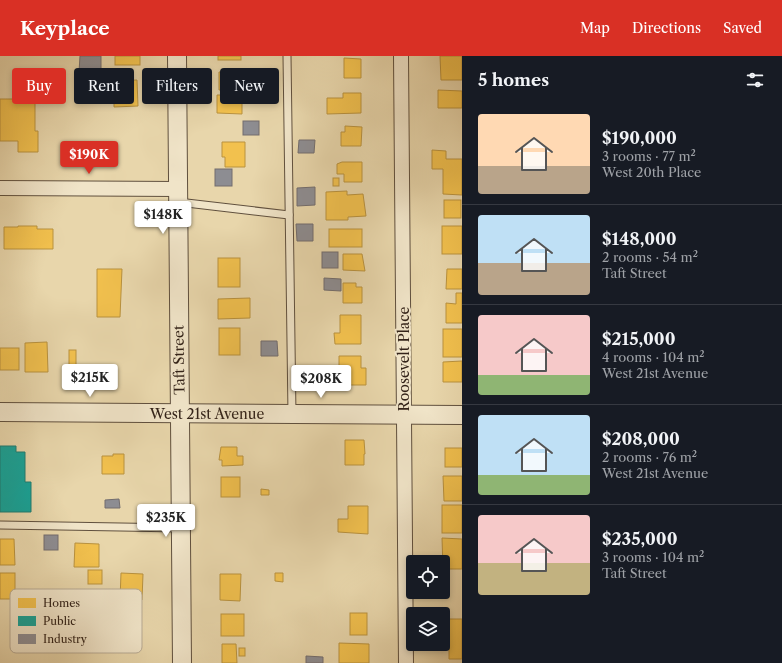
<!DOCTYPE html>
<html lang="en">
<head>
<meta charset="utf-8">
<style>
	body { margin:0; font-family:"Libre Caslon Text",serif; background:#242831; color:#f1f3f6; height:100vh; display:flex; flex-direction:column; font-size:15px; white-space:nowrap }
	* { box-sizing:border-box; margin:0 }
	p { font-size:13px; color:#9ea1a6 }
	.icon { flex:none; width:22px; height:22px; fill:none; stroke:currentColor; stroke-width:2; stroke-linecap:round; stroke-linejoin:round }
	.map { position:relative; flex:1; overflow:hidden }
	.details { display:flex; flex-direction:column; background:#171b24; width:320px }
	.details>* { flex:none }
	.guide { position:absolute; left:12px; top:12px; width:380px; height:36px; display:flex; gap:8px }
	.fabs { position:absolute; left:406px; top:499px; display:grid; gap:8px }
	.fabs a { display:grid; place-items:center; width:44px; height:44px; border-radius:4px; background:#171b24; box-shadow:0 2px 6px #0003; font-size:20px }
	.price { position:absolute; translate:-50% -34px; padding:0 9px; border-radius:4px; background:#fff; color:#222; font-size:13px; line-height:26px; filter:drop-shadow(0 1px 2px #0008) }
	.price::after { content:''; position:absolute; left:50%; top:24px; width:12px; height:9px; margin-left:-6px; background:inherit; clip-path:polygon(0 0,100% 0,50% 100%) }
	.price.active { background:#d93025; color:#fff }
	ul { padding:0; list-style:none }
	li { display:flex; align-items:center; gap:12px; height:100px; padding:0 16px }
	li+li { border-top:1px solid #363941 }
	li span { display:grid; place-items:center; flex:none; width:112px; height:80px; border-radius:4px; color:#555 }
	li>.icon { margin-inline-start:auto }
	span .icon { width:48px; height:48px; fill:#fffc; stroke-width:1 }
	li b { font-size:17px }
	h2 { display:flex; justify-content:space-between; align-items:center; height:48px; padding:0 16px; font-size:17px }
	.pill { padding:0 14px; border-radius:4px; background:#171b24; box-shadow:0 2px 6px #0003; font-size:14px; line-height:36px }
	.pill.active { background:#d93025; color:#fff }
	header { display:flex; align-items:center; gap:24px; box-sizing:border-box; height:56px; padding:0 20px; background:#d93025; color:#fff }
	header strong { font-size:19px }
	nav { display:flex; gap:22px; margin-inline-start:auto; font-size:14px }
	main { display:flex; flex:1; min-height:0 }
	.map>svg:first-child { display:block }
	.homes { fill:#f2c14e; stroke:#b9923e }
	.public { fill:#17a398; stroke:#1f7d72 }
	.industry { fill:#8d8d92; stroke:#726d6e }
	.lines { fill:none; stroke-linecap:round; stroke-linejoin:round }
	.service-casing { stroke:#60503e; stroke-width:9 }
	.minor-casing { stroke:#60503e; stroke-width:16 }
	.tertiary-casing { stroke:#60503e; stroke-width:20 }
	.service { stroke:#f0e4c8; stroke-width:7 }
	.minor { stroke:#f0e4c8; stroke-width:14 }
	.tertiary { stroke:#f0e4c8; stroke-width:18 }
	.labels { text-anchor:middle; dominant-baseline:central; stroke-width:4; stroke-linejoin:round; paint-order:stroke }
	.street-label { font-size:14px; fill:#332319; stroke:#f0e4c8 }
	.key { fill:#f0e4c8; stroke:#b7aa94; stroke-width:1 }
	.key-label { font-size:11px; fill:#332319 }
</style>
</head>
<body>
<header>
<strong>Keyplace</strong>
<nav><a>Map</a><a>Directions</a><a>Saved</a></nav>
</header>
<main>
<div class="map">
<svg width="462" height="607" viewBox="0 0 462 607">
	<rect width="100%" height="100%" fill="#e8d6ab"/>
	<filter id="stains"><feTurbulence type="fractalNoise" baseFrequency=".005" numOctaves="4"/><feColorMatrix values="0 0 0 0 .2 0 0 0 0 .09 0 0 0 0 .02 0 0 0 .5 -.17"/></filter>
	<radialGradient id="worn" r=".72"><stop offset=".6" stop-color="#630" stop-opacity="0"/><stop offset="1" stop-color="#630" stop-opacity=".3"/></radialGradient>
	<g class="homes">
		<rect x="115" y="0" width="25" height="9"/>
		<rect x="218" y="0" width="23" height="4"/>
		<polygon points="440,0 462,0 462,24 441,24"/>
		<polygon points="344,2 361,3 361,22 344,22"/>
		<polygon points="219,16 243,16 242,34 219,34"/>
		<polygon points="137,24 138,50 114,51 114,25"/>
		<polygon points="438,34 462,35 462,52 438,52"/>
		<polygon points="343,37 361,37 361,57 327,58 327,42 343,42"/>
		<polygon points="217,39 242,39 242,58 217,57"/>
		<polygon points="0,43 35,43 35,75 38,75 38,96 18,96 18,85 0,85"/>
		<polygon points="345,70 362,71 361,90 341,90 341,76 345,76"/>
		<polygon points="222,86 245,86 245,111 225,111 225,101 222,101"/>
		<polygon points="432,94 446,95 446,103 462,103 462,139 443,138 443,113 432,113"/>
		<polygon points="342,106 362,106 362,126 344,126 344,118 337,118 337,108"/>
		<rect x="333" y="122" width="6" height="8"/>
		<polygon points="347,135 347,139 363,138 366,160 348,161 348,164 326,164 326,136"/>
		<rect x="444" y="144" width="17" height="18"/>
		<polygon points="18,170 37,170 37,173 53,173 53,193 4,193 4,171 18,171"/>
		<rect x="442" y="170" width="20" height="28"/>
		<rect x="329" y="173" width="33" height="18"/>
		<polygon points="343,198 362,198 365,215 343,214"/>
		<rect x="218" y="202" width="22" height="29"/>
		<polygon points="97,213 122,213 120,261 97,261"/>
		<polygon points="447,213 462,213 462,233 446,233"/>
		<polygon points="343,227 356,227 356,231 362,231 362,247 343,247"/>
		<polygon points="456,237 462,237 462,267 446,267 446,247 456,248"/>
		<polygon points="250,242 250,262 218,263 218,243"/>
		<polygon points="340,259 361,259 361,288 335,288 334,277 340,277"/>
		<rect x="219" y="272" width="21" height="27"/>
		<rect x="443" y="273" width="19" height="28"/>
		<polygon points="47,286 48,316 25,316 25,287"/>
		<rect x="0" y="292" width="19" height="22"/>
		<rect x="69" y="294" width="7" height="15"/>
		<polygon points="339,300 361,300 361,312 366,312 366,329 334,329 334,318 339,318"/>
		<polygon points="462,305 462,326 443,326 443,306"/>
		<polygon points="345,384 364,384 365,398 364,398 364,409 345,409"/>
		<polygon points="221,391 237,391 237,400 243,400 243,409 222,410 222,404 219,404"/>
		<rect x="445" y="392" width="17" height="19"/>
		<polygon points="113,398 124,398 124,418 102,418 102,400 113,400"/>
		<polygon points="443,420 462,420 462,445 444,445"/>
		<rect x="221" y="421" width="19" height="20"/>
		<polygon points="261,433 269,434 269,439 261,439"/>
		<rect x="442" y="449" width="20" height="28"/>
		<polygon points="348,450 368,450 368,478 338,476 338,463 348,463"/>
		<polygon points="442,482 462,483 462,513 443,513"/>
		<polygon points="0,483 14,483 15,509 0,509"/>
		<polygon points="75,487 99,488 99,511 74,511"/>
		<rect x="88" y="514" width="14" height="14"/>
		<rect x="0" y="517" width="15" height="26"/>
		<polygon points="121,517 143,518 142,544 120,544"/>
		<polygon points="275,517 283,517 283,526 275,525"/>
		<polygon points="220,518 241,518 240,545 220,544"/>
		<rect x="350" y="557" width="17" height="22"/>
		<rect x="221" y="558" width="23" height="22"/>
		<polygon points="444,563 462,563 462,603 449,603 449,591 445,591"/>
		<polygon points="339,587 369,588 369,607 339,607"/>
		<polygon points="222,588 236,588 237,607 222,607"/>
		<rect x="239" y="592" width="6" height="8"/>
	</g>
	<polygon class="public" points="0,390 16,390 16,396 25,396 25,426 31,426 31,456 0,456"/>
	<g class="industry">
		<polygon points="80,0 101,0 101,16 79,16"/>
		<polygon points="76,19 98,20 98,37 75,37"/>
		<rect x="252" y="21" width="16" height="13"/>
		<rect x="243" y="65" width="16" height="14"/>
		<polygon points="299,84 315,84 314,97 298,97"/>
		<rect x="215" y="113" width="17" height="17"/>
		<polygon points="315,131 315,149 297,150 297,132"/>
		<polygon points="296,168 313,168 313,185 297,185"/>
		<rect x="322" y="196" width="16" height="16"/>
		<polygon points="324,222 341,223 341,235 324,234"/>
		<polygon points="261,285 277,285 278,300 261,300"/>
		<polygon points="119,443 120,452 105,452 105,444"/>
		<rect x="44" y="479" width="14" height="15"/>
		<polygon points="306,600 323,601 323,607 306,607"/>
	</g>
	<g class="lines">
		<defs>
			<g id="service">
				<polyline points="287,0 292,358"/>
				<polyline points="178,146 289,159"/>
				<polyline points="0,469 181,472"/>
			</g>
			<g id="minor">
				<polyline points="401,0 406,607"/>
				<polyline points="0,132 178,133"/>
			</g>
			<g id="tertiary">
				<polyline points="177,0 182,607"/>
				<polyline points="0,356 462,359"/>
			</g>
		</defs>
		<use href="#service" class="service-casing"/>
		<use href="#minor" class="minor-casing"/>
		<use href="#tertiary" class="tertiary-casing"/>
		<use href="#service" class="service"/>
		<use href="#minor" class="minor"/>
		<use href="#tertiary" class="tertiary"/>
	</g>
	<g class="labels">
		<g class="street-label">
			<text transform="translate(404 303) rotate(-90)">Roosevelt Place</text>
			<text transform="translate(179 304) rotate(-91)">Taft Street</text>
			<text x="207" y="358">West 21st Avenue</text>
		</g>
	</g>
	<rect x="10" y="533" width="132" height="64" rx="6" class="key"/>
	<rect x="18" y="542" width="18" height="10" fill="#f2c14e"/>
	<rect x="18" y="560" width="18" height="10" fill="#17a398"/>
	<rect x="18" y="578" width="18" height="10" fill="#8d8d92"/>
	<g class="key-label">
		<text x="43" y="551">Homes</text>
		<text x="43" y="569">Public</text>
		<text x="43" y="587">Industry</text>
	</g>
	<rect width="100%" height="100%" filter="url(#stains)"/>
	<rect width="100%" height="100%" fill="url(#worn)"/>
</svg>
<div class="fabs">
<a><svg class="icon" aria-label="locate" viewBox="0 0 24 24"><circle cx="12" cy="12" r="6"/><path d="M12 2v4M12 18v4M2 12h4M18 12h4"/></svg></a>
<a><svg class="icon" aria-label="layers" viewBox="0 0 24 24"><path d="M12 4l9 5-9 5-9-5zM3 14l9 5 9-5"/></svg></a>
</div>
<b class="price active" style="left:89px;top:119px">$190K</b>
<b class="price" style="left:163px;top:179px">$148K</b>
<b class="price" style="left:90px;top:342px">$215K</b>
<b class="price" style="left:321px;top:343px">$208K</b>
<b class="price" style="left:166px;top:482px">$235K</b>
<div class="guide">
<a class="pill active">Buy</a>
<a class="pill">Rent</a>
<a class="pill">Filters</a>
<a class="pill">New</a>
</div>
</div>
<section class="details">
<h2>5 homes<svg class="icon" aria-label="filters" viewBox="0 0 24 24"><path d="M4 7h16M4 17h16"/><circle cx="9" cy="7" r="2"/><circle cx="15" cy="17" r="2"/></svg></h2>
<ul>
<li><span style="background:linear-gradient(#ffd9b3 65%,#b9a48a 0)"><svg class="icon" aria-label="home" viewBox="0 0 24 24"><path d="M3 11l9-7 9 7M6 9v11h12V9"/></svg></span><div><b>$190,000</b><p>3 rooms · 77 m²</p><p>West 20th Place</p></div></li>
<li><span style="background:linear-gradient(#bfe0f5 60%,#b9a48a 0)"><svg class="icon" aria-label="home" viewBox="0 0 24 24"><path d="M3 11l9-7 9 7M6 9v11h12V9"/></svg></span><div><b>$148,000</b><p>2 rooms · 54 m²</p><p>Taft Street</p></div></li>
<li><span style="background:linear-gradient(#f6c9c9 75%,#8fb573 0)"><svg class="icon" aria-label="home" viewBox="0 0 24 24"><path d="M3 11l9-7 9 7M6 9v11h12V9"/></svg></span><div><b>$215,000</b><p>4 rooms · 104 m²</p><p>West 21st Avenue</p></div></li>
<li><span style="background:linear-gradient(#bfe0f5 75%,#8fb573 0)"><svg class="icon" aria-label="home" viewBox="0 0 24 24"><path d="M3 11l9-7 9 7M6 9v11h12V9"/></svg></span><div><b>$208,000</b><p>2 rooms · 76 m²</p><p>West 21st Avenue</p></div></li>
<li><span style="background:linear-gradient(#f6c9c9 60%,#c2b280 0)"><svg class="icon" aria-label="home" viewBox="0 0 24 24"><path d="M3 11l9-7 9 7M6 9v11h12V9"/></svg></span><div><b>$235,000</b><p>3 rooms · 104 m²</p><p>Taft Street</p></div></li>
</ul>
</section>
</main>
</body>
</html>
